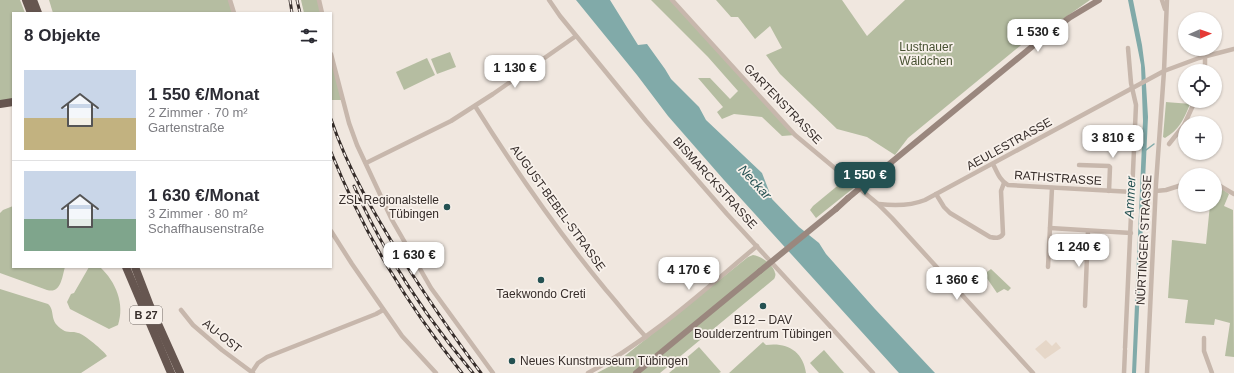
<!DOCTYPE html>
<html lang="de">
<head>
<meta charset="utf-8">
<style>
	body { margin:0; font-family:Arial,sans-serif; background:#f7f7f7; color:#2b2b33; height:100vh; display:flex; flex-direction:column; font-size:15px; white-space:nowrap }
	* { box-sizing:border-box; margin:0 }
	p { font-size:13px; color:#7c7c81 }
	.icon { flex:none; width:22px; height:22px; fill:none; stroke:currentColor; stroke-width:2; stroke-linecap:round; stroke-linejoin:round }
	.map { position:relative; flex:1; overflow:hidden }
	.panel { position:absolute; left:12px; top:12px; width:320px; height:256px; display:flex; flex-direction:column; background:#fff; border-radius:0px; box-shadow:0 1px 3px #0004 }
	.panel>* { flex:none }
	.needle { width:26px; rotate:88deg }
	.tools { position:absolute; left:1178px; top:12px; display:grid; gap:8px }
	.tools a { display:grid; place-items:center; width:44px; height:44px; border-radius:50%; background:#fff; box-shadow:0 1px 3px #0004; font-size:20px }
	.price { position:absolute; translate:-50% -34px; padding:0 9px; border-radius:8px; background:#fff; color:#222; font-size:13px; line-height:26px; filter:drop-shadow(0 1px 2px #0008) }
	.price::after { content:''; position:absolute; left:50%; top:24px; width:12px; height:9px; margin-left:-6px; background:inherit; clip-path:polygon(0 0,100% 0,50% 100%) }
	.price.current { background:#245152; color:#fff }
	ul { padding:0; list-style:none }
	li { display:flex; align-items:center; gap:12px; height:100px; padding:0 12px }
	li+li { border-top:1px solid #e1e1e2 }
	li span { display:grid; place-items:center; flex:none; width:112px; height:80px; border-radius:0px; color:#555 }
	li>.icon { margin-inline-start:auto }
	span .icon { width:48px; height:48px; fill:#fffc; stroke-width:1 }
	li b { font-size:17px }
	h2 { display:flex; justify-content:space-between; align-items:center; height:48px; padding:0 12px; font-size:17px }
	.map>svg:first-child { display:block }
	.green { fill:#b5bda1 }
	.plaza { fill:#e6d7c8 }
	.water { fill:#81aaa9 }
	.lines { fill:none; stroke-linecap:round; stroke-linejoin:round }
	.stream { stroke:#81aaa9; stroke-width:1.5 }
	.minor { stroke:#c7b7ac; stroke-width:4.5 }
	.secondary { stroke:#9a877e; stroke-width:6 }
	.trunk { stroke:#665650; stroke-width:8 }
	.rail-casing { stroke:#362d2a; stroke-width:3 }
	.rail { stroke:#f8f1eb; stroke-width:1.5; stroke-dasharray:4.5; stroke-linecap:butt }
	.secondary-bridge { stroke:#9a877e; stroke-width:6 }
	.poi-dot { fill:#245152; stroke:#f8f1eb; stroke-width:1.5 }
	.labels { text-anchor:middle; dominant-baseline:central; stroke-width:3.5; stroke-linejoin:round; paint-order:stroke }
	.shield { fill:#f8f1eb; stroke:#706864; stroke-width:1 }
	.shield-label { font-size:11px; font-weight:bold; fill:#362d2a }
	.park-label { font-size:12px; fill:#475131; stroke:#f8f1eb }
	.street-label { font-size:12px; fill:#362d2a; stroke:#f8f1eb }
	.poi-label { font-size:12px; fill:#362d2a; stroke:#f8f1eb }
	.water-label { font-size:13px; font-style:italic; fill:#245152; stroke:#f8f1eb }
</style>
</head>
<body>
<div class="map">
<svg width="1234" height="373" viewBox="0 0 1234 373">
	<rect width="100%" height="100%" fill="#f0e7df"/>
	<g class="green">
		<polygon points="0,0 20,0 25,13 13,13 13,99 0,104"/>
		<polygon points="49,0 230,0 234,13 53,13"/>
		<polygon points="301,0 319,0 322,13 304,13"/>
		<polygon points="651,0 672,0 795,135 782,136 762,117 734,114 722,119 717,112 723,107 698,78 710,78 730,99 738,91 708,57"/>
		<polygon points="716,0 842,0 867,36 905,0 1090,0 1039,36 1037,32 908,138 895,155 867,137 837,129 780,74 766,55 782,48 770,26 755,39 738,17 731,17"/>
		<polygon points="450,52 456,67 437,74 431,59"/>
		<polygon points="331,54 342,100 331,100"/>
		<polygon points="427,58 435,75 404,90 396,72"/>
		<path d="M1166 102C1172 103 1185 103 1190 104 1184 119 1179 130 1165 138L1163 137Z"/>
		<polygon points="847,178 856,186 816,218 810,210 813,206"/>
		<polygon points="1221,188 1229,194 1224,206 1233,210 1234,357 1225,356 1230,323 1215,319 1214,325 1185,323 1188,300 1168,298 1172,240 1206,244 1210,205 1216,204"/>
		<path d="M13 206V267H65C62 277 61 294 47 290L0 273V213L3 210Z"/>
		<path d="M753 255C761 256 774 265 775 273 776 274 775 278 774 279L660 373H597L616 363 748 257Z"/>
		<path d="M89 267H100C116 282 125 304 118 325L109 329 70 309 67 302 71 294 74 293Z"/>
		<polygon points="991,269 1011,288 1008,291 1004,289 997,293 984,274"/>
		<path d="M0 289 48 304C56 311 48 321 63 330 67 333 73 331 78 333 84 334 104 351 107 356L81 373H0Z"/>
		<path d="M763 342 766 345C787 342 803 351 806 373H729Z"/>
		<polygon points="699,347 721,372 719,373 669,373"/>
		<polygon points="824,350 844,373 819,373 810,363"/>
	</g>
	<polygon class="plaza" points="1046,340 1052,346 1056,342 1061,348 1045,359 1035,349"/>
	<g class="water">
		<polygon points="576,0 610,0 638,45 647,44 665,69 671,79 699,107 706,120 762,173 772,199 799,227 819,243 826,254 875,309 935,373 899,373 724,180 668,116 637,75"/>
		<polygon points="1128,0 1133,0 1142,45 1145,68 1148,117 1136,373 1132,373 1143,121 1141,65"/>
	</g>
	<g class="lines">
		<polyline class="stream" points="1146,150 1154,144"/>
		<g class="minor">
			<polyline points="230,0 234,13"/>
			<polyline points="319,0 322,13"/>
			<polyline points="549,0 560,16 646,121 727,214 873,373"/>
			<polyline points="672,0 795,135 878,204 892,218 1033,373"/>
			<polyline points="1162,0 1165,9"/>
			<polyline points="331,54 349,123 357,145 392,220 431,288 493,373"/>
			<polyline points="1205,71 1205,57"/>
			<path d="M475 106C515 170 558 232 606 290 620 306 632 322 646 337"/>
			<polyline points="1169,144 1184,125 1195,101"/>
			<polyline points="366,163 451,121 493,94 576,36"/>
			<path d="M993 164C997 172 1000 181 1008 185L1133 192"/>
			<polyline points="1079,165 1109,166 1110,167 1109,191"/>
			<polyline points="1215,183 1234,194"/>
			<polyline points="1156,191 1166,190 1185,184"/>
			<path d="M936 194 944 207 950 213 990 237C995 238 1000 239 1003 234L1001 191 1004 183"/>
			<path d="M879 204C895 206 910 206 925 200L1164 71 1199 58 1234 49"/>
			<polyline points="1050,228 1131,233"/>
			<polyline points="331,231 352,264 402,336 436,373"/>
			<polyline points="1048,267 1052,188"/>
			<polyline points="1085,306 1088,231"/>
			<polyline points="181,310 193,325 222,350 253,373"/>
			<polyline points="1204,338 1204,351 1212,373"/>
			<polyline points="1125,348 1136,105 1131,83 1128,48"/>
			<polyline points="252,372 258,363 267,357 376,314 383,310"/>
			<path d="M588 373C649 341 704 290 757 246"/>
			<polyline points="1124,373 1125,350"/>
			<polyline points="1147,373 1156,184 1164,71 1167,0"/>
		</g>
		<g class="secondary">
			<polyline points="871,179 1045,36 1069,18 1099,0"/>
			<polyline points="836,209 848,198"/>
			<polyline points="636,373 760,271"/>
		</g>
		<g class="trunk">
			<polyline points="26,0 31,13"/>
			<polyline points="33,0 38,13"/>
			<polyline points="0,104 13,102"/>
			<polyline points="126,267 171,373"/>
			<polyline points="135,267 150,306 180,373"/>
		</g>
		<defs>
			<g id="rail">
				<polyline points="290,0 292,13"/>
				<polyline points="297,0 300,13"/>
				<path d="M331 119C348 170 375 215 403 260 428 299 453 336 481 373"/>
				<path d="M331 152C364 234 406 303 462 373"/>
				<path d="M354 186C384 254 425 316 473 373"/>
			</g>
		</defs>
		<use href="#rail" class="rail-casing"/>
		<use href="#rail" class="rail"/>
		<g class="secondary-bridge">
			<polyline points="848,198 871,179"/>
			<polyline points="760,271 836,209"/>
		</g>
	</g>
	<g class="poi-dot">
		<circle cx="447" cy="207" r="4"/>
		<circle cx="541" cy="280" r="4"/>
		<circle cx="763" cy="306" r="4"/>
		<circle cx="512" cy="361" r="4"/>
	</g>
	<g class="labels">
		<rect class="shield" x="130" y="306" width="32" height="18" rx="3"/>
		<g class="shield-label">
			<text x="146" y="315">B 27</text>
		</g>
		<g class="park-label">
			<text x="926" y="47">Lustnauer<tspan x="926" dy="14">Wäldchen</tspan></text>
		</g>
		<g class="street-label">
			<text transform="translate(783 104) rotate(46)">GARTENSTRASSE</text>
			<text transform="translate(1009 144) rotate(-29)">AEULESTRASSE</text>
			<text transform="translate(1058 178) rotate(4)">RATHSTRASSE</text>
			<text transform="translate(715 183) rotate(48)">BISMARCKSTRASSE</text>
			<text transform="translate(558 208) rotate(54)">AUGUST-BEBEL-STRASSE</text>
			<text transform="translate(1144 240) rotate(-87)">NÜRTINGER STRASSE</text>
			<text transform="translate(222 336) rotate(39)">AU-OST</text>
		</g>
		<g class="poi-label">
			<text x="439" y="200" text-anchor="end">ZSL Regionalstelle<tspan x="439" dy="14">Tübingen</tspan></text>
			<text x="541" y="294">Taekwondo Creti</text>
			<text x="763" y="320">B12 – DAV<tspan x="763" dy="14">Boulderzentrum Tübingen</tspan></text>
			<text x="520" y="361" text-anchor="start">Neues Kunstmuseum Tübingen</text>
		</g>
		<g class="water-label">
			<text transform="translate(755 182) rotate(47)">Neckar</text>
			<text transform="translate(1130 197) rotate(-87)">Ammer</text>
		</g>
	</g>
</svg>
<div class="tools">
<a><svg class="needle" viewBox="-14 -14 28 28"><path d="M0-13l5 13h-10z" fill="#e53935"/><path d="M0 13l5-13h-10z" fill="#7c7c81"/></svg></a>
<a><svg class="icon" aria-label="locate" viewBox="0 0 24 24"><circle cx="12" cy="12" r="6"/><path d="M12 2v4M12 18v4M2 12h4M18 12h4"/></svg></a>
<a>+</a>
<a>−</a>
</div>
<b class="price" style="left:1038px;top:53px">1 530 €</b>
<b class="price" style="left:515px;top:89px">1 130 €</b>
<b class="price" style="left:1113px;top:159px">3 810 €</b>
<b class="price current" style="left:865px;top:196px">1 550 €</b>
<b class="price" style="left:1079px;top:268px">1 240 €</b>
<b class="price" style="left:414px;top:276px">1 630 €</b>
<b class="price" style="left:689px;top:291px">4 170 €</b>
<b class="price" style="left:957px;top:301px">1 360 €</b>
<section class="panel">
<h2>8 Objekte<svg class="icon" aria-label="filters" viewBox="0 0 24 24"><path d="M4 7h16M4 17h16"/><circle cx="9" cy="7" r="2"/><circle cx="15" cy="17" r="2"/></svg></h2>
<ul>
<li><span style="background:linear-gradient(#c9d6e8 60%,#c2b280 0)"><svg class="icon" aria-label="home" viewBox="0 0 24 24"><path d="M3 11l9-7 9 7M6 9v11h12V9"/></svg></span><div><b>1 550 €/Monat</b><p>2 Zimmer · 70 m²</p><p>Gartenstraße</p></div></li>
<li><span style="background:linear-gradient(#c9d6e8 60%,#7fa58c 0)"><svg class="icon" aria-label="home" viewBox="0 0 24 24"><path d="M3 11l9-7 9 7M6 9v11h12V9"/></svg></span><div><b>1 630 €/Monat</b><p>3 Zimmer · 80 m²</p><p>Schaffhausenstraße</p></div></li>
</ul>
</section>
</div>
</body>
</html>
